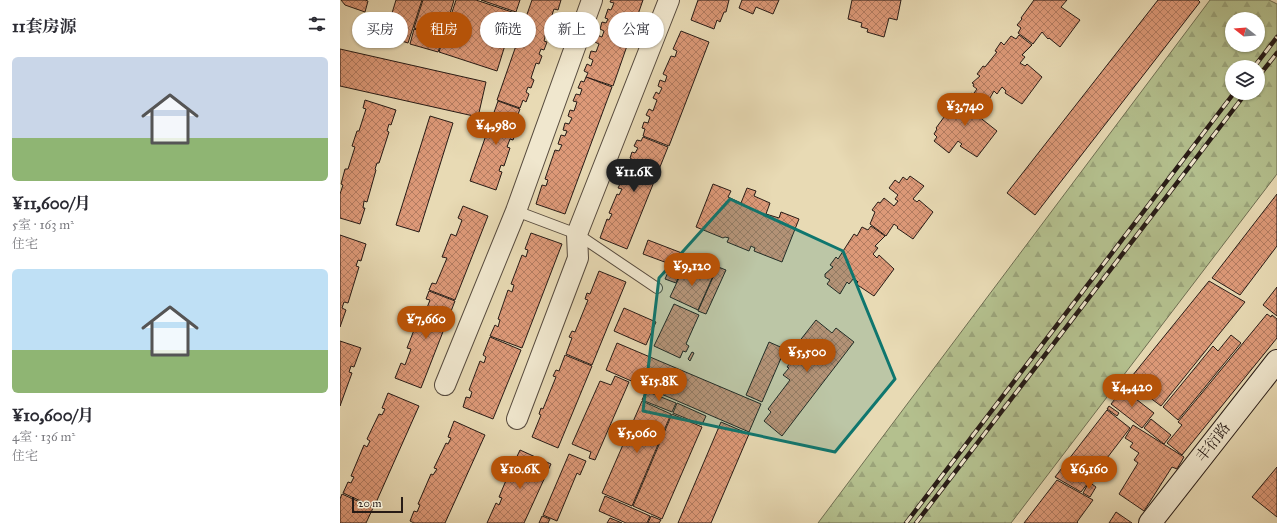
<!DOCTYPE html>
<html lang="zh">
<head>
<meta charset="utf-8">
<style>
	body { margin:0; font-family:"IM FELL Great Primer","Noto Serif SC",serif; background:#f2f2f3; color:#2b2b33; height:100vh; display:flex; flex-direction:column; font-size:15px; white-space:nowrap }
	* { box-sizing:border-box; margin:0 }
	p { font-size:13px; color:#7c7c81 }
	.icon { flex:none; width:22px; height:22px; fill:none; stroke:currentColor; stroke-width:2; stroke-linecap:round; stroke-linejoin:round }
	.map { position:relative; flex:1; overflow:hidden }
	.panel { display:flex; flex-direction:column; background:#fff; width:340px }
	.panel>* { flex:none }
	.hud { position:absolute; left:12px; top:12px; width:380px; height:36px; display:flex; gap:8px }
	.needle { width:26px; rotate:287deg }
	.tools { position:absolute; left:885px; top:12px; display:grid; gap:8px }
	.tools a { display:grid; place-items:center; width:40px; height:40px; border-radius:50%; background:#fff; box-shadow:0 1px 3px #0004; font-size:20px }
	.scale { position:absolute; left:12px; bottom:10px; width:51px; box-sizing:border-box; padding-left:4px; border:2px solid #271b16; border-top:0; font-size:11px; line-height:14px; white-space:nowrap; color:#271b16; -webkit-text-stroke:3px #f0e7ce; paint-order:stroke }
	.price { position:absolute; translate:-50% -34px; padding:0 9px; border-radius:14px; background:#b45309; color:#fff; font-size:13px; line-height:26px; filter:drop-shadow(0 1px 2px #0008) }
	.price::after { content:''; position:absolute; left:50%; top:24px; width:12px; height:9px; margin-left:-6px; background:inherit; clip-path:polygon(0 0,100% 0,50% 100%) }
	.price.selected { background:#222; color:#fff }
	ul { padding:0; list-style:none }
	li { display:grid; align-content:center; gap:8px; height:212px; padding:0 12px }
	li span { display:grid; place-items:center; height:124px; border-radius:6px; color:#555 }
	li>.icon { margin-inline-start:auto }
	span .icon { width:72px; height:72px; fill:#fffc; stroke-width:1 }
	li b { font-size:17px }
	h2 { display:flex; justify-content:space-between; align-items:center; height:48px; padding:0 12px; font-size:17px }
	.pill { padding:0 14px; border-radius:18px; background:#fff; box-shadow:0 1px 3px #0004; font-size:14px; line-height:36px }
	.pill.selected { background:#b45309; color:#fff }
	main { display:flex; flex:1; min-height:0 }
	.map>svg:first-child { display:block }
	.forest { fill:url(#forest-firs); stroke:#6e6e52; fill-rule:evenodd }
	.building { fill:url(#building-cross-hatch); stroke:#271b16 }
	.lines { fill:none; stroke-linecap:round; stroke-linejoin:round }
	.lane-casing { stroke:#574b3e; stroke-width:12 }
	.street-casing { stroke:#574b3e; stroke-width:22 }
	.secondary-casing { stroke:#271b16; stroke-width:24 }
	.lane { stroke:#f0e7ce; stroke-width:10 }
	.street { stroke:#f0e7ce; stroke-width:20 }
	.secondary { stroke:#f0e7ce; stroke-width:22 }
	.rail-casing { stroke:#271b16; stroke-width:4.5 }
	.rail { stroke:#f0e7ce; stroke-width:3; stroke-dasharray:9; stroke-linecap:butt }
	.marked { fill:#0f766e; fill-opacity:0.2; stroke:#0f766e; stroke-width:3; stroke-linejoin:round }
	.labels { text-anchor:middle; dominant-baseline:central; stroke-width:3.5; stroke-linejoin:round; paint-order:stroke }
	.street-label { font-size:15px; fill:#271b16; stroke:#f0e7ce }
</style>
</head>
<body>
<main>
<section class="panel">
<h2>11套房源<svg class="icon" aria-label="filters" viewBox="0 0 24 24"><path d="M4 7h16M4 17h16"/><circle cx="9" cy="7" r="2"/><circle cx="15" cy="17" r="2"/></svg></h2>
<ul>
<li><span style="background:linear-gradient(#c9d6e8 65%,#8fb573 0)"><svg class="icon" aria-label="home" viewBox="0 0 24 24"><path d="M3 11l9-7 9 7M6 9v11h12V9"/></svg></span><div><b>¥11,600/月</b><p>5室 · 163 m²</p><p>住宅</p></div></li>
<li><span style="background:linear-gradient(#bfe0f5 65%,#8fb573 0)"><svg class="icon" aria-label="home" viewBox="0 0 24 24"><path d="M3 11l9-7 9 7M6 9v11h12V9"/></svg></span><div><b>¥10,600/月</b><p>4室 · 136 m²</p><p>住宅</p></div></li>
</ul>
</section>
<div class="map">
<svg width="937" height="523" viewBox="0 0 937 523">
	<defs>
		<pattern id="forest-firs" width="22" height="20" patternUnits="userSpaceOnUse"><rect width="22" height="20" fill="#b4c08e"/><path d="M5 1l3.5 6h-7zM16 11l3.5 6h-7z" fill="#9ba47a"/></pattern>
		<pattern id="building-cross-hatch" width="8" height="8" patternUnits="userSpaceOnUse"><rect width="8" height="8" fill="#dd9978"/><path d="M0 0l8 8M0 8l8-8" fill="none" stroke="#b37c61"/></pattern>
	</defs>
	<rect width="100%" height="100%" fill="#e8dab4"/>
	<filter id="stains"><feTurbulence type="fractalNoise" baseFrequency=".005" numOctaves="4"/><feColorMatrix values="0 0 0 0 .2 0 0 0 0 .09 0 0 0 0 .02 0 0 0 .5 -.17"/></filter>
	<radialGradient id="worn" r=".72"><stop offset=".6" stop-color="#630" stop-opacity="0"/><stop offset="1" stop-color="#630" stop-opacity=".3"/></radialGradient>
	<path class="forest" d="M870 0H929L937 4V174L671 523H478ZM892 19H918V45H892ZM892 67H918V93H892Z"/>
	<g class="building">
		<polygon points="1,0 25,0 28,1 25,12 5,5"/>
		<polygon points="56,0 82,0 68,43 45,36"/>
		<polygon points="83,0 114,0 103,37 74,28"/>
		<polygon points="116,0 136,0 175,13 157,71 99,52"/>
		<polygon points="141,0 180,0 176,12"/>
		<polygon points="192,0 221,0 218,10 214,9 212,15 216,16 210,34 206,33 204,41 207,42 204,50 201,49 199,54 202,56 199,64 196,63 191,78 194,80 191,88 188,87 186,92 189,94 186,102 183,100 180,108 157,100"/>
		<polygon points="271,0 303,0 273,86 246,77 248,73 244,71 247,64 251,66 253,60 249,58 251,51 256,52 259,44 255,42 257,35 262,37 264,31 260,29 262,22 266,23 268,19 265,18 268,9 271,10 274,3 270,2"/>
		<polygon points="358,0 389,0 386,12 384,12 380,22 377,20 374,29 351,20"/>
		<polygon points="402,0 439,0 433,14 416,7 413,14 399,8"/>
		<polygon points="512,0 561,0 557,20 549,18 544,37 527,32 528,29 521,27 522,23 508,19"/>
		<polygon points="694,0 727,0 721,7 740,20 720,47 709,38 708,39 702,32 693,44 678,33 681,28 677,25 682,19 681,18"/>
		<polygon points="818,0 858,0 860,2 695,215 667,193"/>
		<polygon points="74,29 103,38 98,52 70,44"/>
		<polygon points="341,31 369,42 329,146 303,136 305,129 302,128 304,122 308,123 310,117 306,115 309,109 313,111 317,100 313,98 316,92 319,94 322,88 318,86 320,80 325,82 327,76 323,74 331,56 335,57 337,51 333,49"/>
		<polygon points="679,35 692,45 682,55 685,57 680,63 685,66 687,64 702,77 682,104 665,93 666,91 662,87 657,94 654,91 647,103 634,93 637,89 633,86 634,84 632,83 640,76 637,74 643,66 645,67 657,52 655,51 661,42 664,45 671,36 676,39"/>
		<polygon points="0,49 146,82 138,117 0,86"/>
		<polygon points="246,77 272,87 225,214 196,204 202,185 206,186 208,180 205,179 215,150 219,151 222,145 218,144 221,135 225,136 227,131 223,130 225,123 229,124 232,118 228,116 230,110 234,111 237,102 233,101 236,94 240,95 242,89 238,88 241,81 244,82"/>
		<polygon points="631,93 646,104 638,116 657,131 637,157 620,146 622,144 618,141 609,153 594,141 597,137 594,134 597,129 596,128 618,98 621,100 625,94 628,97"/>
		<polygon points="25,100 56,110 51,125 49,124 47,131 49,132 39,163 37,163 35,169 36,170 27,202 24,201 23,208 25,208 20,224 0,218 0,194 3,185 1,184 5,169 8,169 15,147 12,146 17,131 19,131 26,109 23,108"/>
		<polygon points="158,101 180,109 177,117 181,118 178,126 175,125 172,131 176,132 173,140 170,139 167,147 170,148 164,166 161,165 159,171 162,172 156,190 130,181"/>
		<polygon points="90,116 113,123 79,232 56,225"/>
		<polygon points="303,137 328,147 287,249 260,238 267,219 269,220 272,214 269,213 277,194 279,195 282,189 278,188 281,182 284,183 286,177 283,176 285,170 289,171 293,160 290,158 292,152 295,153 298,148 294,146 297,140 301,141"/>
		<polygon points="570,176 584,186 573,199 577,202 579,200 593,212 573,239 557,228 558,227 554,224 546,236 530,224 535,212 532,210 538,202 540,203 544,198 554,206 558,201 555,199 558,195 549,188 555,180 559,183 563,177 567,180"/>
		<polygon points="373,184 391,191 388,197 401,203 407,188 416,191 414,196 430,203 426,214 439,218 441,212 459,219 442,262 414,251 415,248 411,246 409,251 387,242 389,238 385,237 383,238 356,227"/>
		<polygon points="937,194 937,246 900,295 872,278"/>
		<polygon points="123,206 148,216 115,300 89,290 92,283 96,284 107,258 102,257 111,234 116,236 122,220 118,218"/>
		<polygon points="531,226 545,236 535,246 538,248 533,254 537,258 539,255 554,269 534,296 516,284 518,282 514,278 509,284 507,282 500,294 487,284 490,280 485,277 485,274 493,267 490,265 496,257 498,259 514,234 517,236 522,227 528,230"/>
		<polygon points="191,233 222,244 182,348 150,336 155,325 158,327 160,320 158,319 168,290 172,292 174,285 171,284 182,255 186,257 188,250 185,249"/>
		<polygon points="0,235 26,244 21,261 18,260 16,266 19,267 8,303 4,302 2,308 6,310 0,327"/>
		<polygon points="308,240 386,270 366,314 358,311 374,275 335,256 330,264 303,254"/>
		<polygon points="335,257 345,262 336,283 325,279"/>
		<polygon points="346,263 373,276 358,310 330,297"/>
		<polygon points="259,271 286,282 252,365 226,354 232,338 229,337 232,331 235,332 248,300 245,299 247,293 250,294"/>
		<polygon points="869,281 905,302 821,406 788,381"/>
		<polygon points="937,287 937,316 923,305"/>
		<polygon points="89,291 115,301 81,388 55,378 61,363 65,365 71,349 67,348 76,325 80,326 90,300 86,299"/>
		<polygon points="334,304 359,315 346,344 349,346 346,352 343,351 340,358 314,346"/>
		<polygon points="284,308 316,322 306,345 274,331"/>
		<polygon points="927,314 931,317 932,315 937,319 937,338 842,455 827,443 842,425 838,422"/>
		<polygon points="476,320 492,333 496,328 514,342 442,436 424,421 431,412 428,409 450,380 443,375 449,368 447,367 456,355 451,352"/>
		<polygon points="891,335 901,343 838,420 823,407 873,346 878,351"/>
		<polygon points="150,337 181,350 153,419 123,407 126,397 130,398 132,392 129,390 140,361 144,363 146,357 143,355"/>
		<polygon points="0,341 21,348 14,367 11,366 9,372 12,373 0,406"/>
		<polygon points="429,342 445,349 422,402 406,395"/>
		<polygon points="277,343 421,404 409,432 266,370"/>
		<polygon points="352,352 354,353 350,361 348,359"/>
		<polygon points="225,355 252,366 218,448 192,437 201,415 199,414 201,408 203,409 216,377 213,376 216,370 219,371"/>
		<polygon points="275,376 289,382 255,460 249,458 251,452 232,444 260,381 271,385"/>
		<polygon points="783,389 814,413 802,428 771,404"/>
		<polygon points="306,391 336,403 332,412 302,400"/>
		<polygon points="48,393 79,406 34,507 3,493 8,482 11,483 14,477 11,476 24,445 27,447 30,441 27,439 39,414 42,415 45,409 42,408"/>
		<polygon points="302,401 331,414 292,506 262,493"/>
		<polygon points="337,403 366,416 362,425 333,413"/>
		<polygon points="769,406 779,413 777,416 767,409"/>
		<polygon points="767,410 790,428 741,492 715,477"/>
		<polygon points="332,414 362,427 322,519 293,506"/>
		<polygon points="811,419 831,435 824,444 804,428"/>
		<polygon points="114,421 145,435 105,523 74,523 70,521 74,511 77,512 80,505 78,504 91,474 93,475 97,469 94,468 106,443 108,444 111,438 108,437"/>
		<polygon points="381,422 409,434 371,523 338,523"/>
		<polygon points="793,425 844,457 837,469 832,467 804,511 779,494 798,463 794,460 799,453 790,447 793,443 785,438"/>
		<polygon points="180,450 211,464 184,523 147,523 156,503 159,505 162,498 159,497 170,471 174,473 176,467 173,465"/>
		<polygon points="229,454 246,461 240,475 237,473 217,521 203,515"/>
		<polygon points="937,467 937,517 912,497"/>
		<polygon points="717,480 753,500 737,522 738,523 684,523"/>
		<polygon points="749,482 756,487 750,497 743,493"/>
		<polygon points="2,494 33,508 26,523 0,523 0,499"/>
		<polygon points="265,496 310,516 307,523 286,523 259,511"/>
		<polygon points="776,512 792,523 769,523"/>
		<polygon points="202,516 210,519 208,523 199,523"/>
		<polygon points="311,516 321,520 319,523 308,523"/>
		<polygon points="270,518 282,523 267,523"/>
	</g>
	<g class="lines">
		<defs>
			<polyline id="lane" points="176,211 237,234 317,288"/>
			<g id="street">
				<polyline points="105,385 176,211 252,0"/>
				<polyline points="177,419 238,258 237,234 329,0"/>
			</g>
			<polyline id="secondary" points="810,523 937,361"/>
		</defs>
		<use href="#lane" class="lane-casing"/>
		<use href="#street" class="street-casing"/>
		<use href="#secondary" class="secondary-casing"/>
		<use href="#lane" class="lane"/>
		<use href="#street" class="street"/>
		<use href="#secondary" class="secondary"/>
		<defs>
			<g id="rail">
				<polyline points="914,67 937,37"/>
				<polyline points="918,77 937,53"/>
				<polyline points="566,523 894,93"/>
				<polyline points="576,523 906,93"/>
			</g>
		</defs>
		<use href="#rail" class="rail-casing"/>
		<use href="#rail" class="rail"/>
	</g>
	<path class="marked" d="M390 199 503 251 555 379 495 452 303 411 319 278Z"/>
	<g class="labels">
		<g class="street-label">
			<text transform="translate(873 442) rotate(-52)">丰衍路</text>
		</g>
	</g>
	<rect width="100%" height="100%" filter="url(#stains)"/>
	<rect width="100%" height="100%" fill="url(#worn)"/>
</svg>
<div class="tools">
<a><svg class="needle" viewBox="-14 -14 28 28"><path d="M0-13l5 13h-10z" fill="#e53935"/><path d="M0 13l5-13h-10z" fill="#7c7c81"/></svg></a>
<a><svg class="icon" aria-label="layers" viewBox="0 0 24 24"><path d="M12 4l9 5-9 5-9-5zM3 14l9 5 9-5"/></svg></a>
</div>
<div class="scale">20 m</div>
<b class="price" style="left:625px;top:127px">¥3,740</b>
<b class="price" style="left:156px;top:146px">¥4,980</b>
<b class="price selected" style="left:294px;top:193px">¥11.6K</b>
<b class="price" style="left:352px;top:287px">¥9,120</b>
<b class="price" style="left:86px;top:340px">¥7,660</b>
<b class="price" style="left:467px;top:373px">¥5,500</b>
<b class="price" style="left:319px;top:402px">¥15.8K</b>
<b class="price" style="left:792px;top:408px">¥4,420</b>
<b class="price" style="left:297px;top:454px">¥5,060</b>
<b class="price" style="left:180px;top:490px">¥10.6K</b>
<b class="price" style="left:749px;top:490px">¥6,160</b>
<div class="hud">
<a class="pill">买房</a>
<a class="pill selected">租房</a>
<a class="pill">筛选</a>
<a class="pill">新上</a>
<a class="pill">公寓</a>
</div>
</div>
</main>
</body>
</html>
